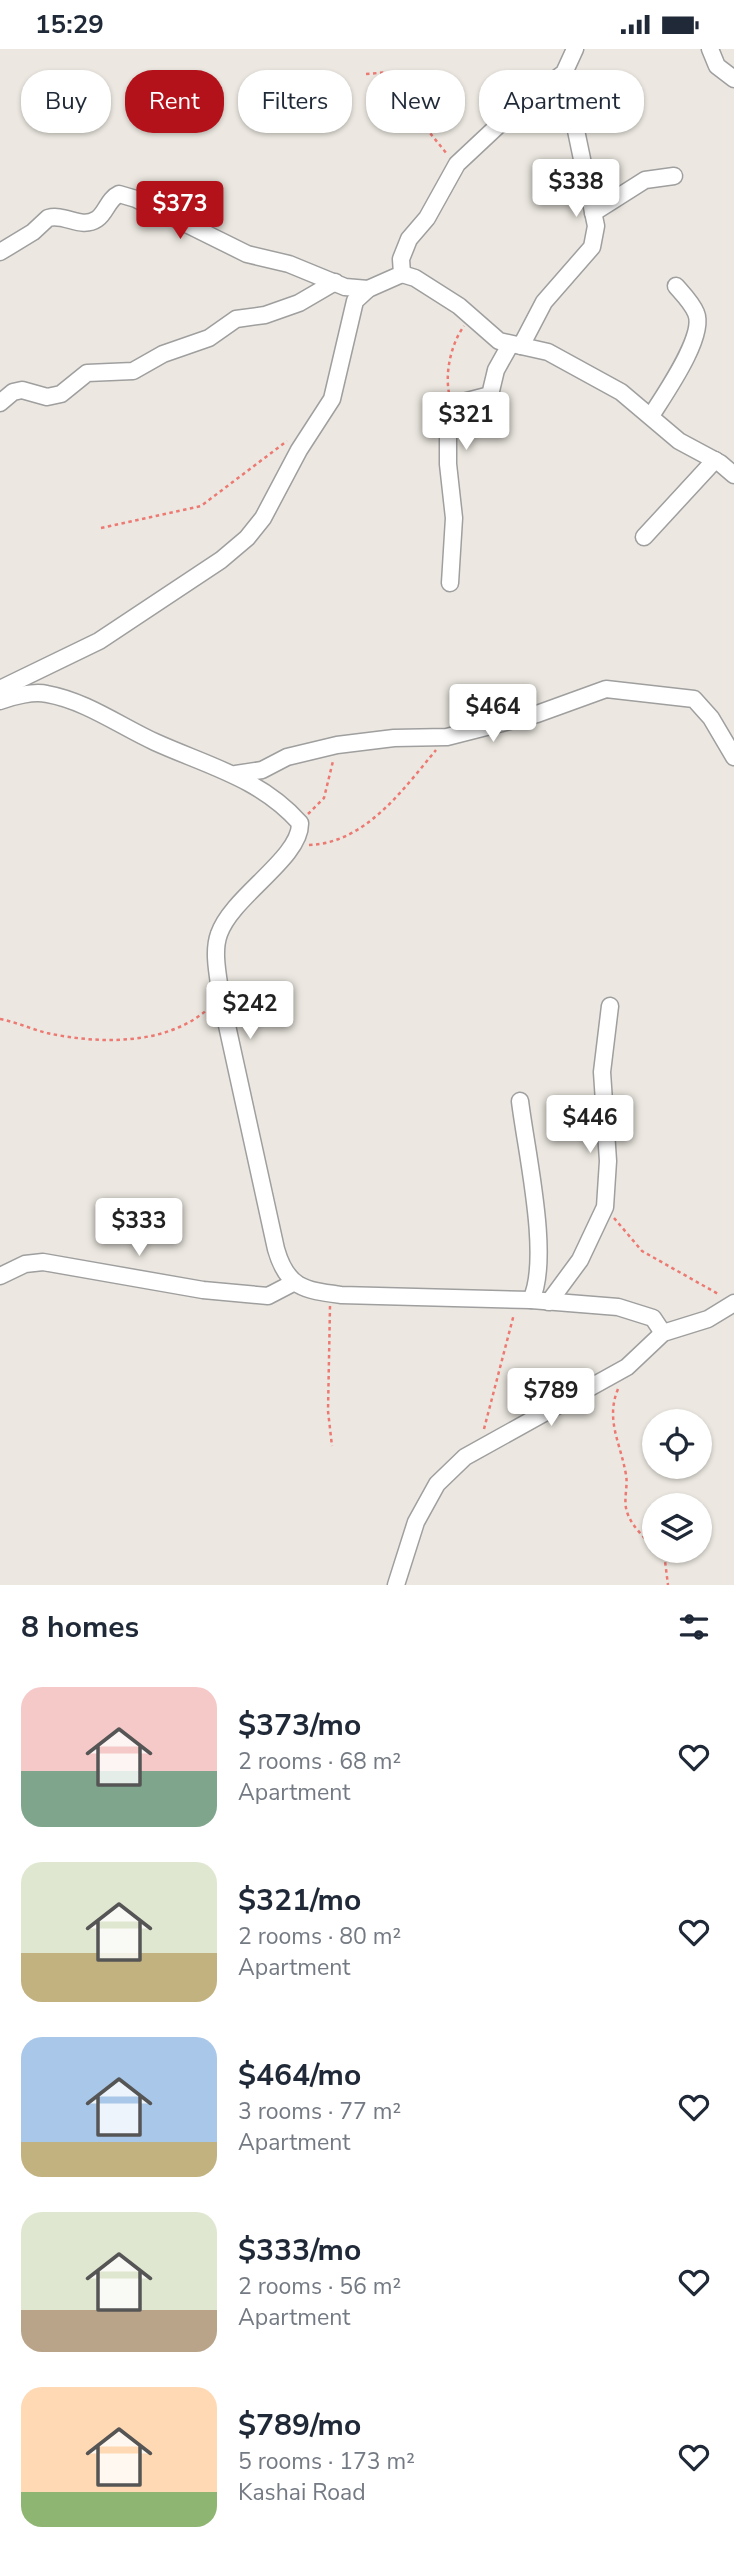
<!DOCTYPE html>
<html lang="en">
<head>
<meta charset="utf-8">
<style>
	body { margin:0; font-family:"Nunito Sans",sans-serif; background:#f2f2f3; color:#1f2937; height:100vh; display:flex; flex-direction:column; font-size:26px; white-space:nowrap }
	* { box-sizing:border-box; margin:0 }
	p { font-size:23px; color:#747a83 }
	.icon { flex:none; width:38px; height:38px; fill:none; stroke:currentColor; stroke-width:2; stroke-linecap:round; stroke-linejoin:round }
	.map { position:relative; height:1536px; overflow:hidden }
	.panel { display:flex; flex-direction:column; background:#fff; flex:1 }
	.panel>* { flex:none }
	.hud { position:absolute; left:21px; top:21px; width:693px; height:63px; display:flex; gap:14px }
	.controls { position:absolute; left:642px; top:1360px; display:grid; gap:14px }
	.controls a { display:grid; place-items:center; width:70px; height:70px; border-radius:50%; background:#fff; box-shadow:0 2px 5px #0004; font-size:35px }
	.price { position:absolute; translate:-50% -60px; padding:0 16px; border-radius:7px; background:#fff; color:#222; font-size:23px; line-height:46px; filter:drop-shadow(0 2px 4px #0008) }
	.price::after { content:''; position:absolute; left:50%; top:42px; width:21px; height:16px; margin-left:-10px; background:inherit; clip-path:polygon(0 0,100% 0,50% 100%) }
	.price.selected { background:#b4121a; color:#fff }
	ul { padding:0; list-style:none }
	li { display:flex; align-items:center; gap:21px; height:175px; padding:0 21px }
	li span { display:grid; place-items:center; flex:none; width:196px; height:140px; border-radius:21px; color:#555 }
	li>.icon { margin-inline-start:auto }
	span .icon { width:84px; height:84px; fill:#fffc; stroke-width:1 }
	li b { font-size:30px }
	h2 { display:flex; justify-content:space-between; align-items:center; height:84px; padding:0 21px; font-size:30px }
	.chip { padding:0 24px; border-radius:28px; background:#fff; box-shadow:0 2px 5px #0004; font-size:24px; line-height:63px }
	.chip.selected { background:#b4121a; color:#fff }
	.status { display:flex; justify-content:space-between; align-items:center; height:49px; padding:0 35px; background:#fff; direction:ltr }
	.status svg { height:19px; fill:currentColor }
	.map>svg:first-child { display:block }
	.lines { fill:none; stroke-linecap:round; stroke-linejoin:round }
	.minor-casing { stroke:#9f9f9f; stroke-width:19 }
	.path { stroke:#ec7972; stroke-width:2.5; stroke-dasharray:3.5 3.5; stroke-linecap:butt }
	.minor { stroke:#fff; stroke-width:16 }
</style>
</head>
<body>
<div class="status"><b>15:29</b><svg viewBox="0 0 49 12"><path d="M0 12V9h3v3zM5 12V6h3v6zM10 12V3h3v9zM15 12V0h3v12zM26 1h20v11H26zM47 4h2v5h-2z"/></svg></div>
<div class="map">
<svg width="734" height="1536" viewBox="0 0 734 1536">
	<rect width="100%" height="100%" fill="#ece8e1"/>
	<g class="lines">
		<defs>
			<g id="minor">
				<polyline points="710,0 717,17 734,30"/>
				<polyline points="593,164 645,131 674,127"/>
				<path d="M0 203 33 183 48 169C65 164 81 181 97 170 106 164 108 150 119 145L136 150 247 205 289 215 345 238 368 240"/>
				<polyline points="402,225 415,229 459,257 499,292 548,303 621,343 679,392 720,414 734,426"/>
				<polyline points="521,297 544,253 592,198 596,177 564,24"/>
				<polyline points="0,354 13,343 22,341 47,348 61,345 87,324 133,322 163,305 209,289 236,270 265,266 299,254 335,233"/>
				<path d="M651 367C664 346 706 287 696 264 692 254 683 245 676 237"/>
				<polyline points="644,488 715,411"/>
				<polyline points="450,534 454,469 448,415 448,362 459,354 490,346 496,321 510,296"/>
				<polyline points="0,640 99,592 221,511 247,489 263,469 299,401 332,350 355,252 368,240 402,225 401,210 409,190 427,169 457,115 520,56 564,24 575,0"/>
				<path d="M0 652C13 647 34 642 47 645 86 652 120 677 155 693 208 717 260 729 300 774 301 809 232 847 219 885 212 904 219 930 221 949L276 1200C287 1239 304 1241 341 1246L531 1251 618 1258 653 1269 663 1284"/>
				<polyline points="236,725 262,721 287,708 337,696 394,689 447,688 537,665 606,640 694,650 711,669 734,708"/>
				<path d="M520 1052C526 1102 551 1209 531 1251"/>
				<polyline points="0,1227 25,1215 43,1213 203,1241 268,1247 293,1234"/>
				<polyline points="549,1253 580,1211 605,1158 608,1112 602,1023 610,957"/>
				<polyline points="396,1536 416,1473 437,1435 465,1408 627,1318 663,1284 708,1270 734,1254"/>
			</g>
		</defs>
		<use href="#minor" class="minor-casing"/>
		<g class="path">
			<polyline points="366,25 390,23 398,32 417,68 447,105"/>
			<path d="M449 344C445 323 451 295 464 277"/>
			<polyline points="101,479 201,457 287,392"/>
			<polyline points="308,765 324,749 333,712"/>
			<path d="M309 796C365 794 402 742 436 701"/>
			<path d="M0 970C16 973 31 980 47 984 98 995 166 997 208 960"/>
			<polyline points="614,1169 642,1202 720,1246"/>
			<polyline points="330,1257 328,1362 332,1397"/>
			<path d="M618 1340C605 1371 621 1395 626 1426 628 1436 624 1448 626 1459 629 1475 644 1488 654 1499"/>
			<polyline points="484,1380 514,1265"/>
			<polyline points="657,1502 665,1512 668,1536"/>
		</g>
		<use href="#minor" class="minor"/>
	</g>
</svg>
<div class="controls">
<a><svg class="icon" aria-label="locate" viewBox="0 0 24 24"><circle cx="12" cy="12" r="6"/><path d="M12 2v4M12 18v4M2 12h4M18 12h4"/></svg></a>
<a><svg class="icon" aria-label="layers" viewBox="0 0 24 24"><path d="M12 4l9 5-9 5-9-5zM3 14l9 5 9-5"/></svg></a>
</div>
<b class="price" style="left:576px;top:170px">$338</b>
<b class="price selected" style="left:180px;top:192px">$373</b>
<b class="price" style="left:466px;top:403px">$321</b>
<b class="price" style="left:493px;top:695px">$464</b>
<b class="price" style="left:250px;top:992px">$242</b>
<b class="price" style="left:590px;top:1106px">$446</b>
<b class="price" style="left:139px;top:1209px">$333</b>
<b class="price" style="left:551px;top:1379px">$789</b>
<div class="hud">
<a class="chip">Buy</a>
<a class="chip selected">Rent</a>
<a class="chip">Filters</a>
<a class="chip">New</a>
<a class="chip">Apartment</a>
</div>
</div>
<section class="panel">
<h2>8 homes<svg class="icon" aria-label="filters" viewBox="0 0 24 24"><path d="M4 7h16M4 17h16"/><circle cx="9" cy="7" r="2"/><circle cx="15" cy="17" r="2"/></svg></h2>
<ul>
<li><span style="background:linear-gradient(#f6c9c9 60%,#7fa58c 0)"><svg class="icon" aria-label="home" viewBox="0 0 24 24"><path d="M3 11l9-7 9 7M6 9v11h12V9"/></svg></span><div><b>$373/mo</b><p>2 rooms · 68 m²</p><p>Apartment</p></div><svg class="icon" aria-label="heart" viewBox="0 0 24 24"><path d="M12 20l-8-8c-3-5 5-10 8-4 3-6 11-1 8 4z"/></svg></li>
<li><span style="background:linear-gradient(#dfe7d0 65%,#c2b280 0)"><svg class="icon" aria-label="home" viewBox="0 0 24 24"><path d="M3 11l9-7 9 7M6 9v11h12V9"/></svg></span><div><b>$321/mo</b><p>2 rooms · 80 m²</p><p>Apartment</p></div><svg class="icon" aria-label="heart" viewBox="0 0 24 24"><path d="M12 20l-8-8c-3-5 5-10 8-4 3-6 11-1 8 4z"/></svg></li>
<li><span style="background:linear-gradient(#a9c7e8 75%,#c2b280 0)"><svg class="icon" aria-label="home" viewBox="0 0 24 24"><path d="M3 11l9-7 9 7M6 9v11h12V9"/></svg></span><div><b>$464/mo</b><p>3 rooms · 77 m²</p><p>Apartment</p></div><svg class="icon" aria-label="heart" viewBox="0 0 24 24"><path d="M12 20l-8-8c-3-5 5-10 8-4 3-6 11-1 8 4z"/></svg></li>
<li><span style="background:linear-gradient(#dfe7d0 70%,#b9a48a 0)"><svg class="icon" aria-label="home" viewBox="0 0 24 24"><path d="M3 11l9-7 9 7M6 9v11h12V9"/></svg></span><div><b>$333/mo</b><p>2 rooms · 56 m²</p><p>Apartment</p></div><svg class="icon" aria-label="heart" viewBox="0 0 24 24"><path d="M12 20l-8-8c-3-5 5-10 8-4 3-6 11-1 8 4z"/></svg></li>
<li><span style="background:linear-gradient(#ffd9b3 75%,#8fb573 0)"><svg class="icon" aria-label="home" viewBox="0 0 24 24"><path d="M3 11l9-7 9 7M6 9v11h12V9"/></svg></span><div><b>$789/mo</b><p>5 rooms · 173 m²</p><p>Kashai Road</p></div><svg class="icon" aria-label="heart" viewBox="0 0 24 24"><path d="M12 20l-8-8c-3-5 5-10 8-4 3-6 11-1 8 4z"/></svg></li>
</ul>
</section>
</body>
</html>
